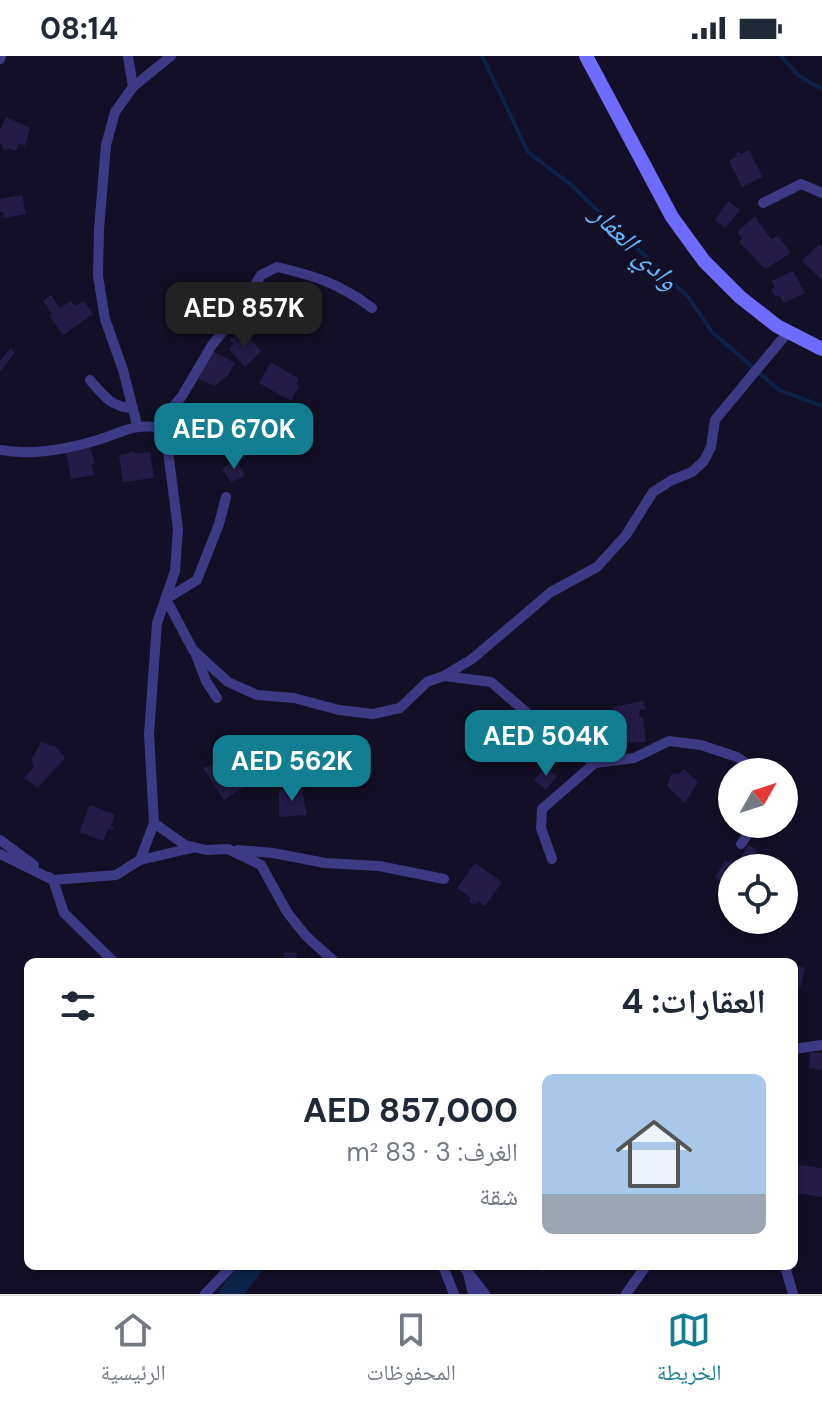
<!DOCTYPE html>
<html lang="ar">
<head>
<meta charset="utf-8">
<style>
	body { margin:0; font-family:"DM Sans","Noto Naskh Arabic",sans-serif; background:#f2f2f3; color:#1f2937; direction:rtl; height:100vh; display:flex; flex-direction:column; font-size:30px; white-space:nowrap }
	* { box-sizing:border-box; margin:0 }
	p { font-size:26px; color:#747a83 }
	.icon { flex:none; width:44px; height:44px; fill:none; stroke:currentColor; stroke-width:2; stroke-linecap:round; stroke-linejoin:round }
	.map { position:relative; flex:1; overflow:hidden; direction:ltr }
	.side { position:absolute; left:24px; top:902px; width:774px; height:312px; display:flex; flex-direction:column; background:#fff; border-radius:12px; box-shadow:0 2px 6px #0004; direction:rtl }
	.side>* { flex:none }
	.needle { width:52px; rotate:51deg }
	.tools { position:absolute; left:718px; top:702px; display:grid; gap:16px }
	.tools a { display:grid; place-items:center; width:80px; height:80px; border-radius:50%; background:#fff; box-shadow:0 2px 6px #0004; font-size:40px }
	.price { position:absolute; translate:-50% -68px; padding:0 18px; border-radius:16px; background:#117e91; color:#fff; font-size:26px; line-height:52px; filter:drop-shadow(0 2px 4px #0008) }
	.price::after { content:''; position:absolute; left:50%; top:48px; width:24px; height:18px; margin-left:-12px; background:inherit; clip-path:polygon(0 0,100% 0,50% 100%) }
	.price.on { background:#222; color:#fff }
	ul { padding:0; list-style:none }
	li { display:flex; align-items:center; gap:24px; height:200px; padding:0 32px }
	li+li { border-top:2px solid #e0e1e3 }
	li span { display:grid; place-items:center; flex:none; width:224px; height:160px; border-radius:12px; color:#555 }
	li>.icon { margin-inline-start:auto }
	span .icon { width:96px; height:96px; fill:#fffc; stroke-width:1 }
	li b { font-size:34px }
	h2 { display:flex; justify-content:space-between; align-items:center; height:96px; padding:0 32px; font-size:34px }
	.status { display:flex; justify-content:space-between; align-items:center; height:56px; padding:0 40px; background:#fff; direction:ltr }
	.status svg { height:22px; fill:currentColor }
	.dock { display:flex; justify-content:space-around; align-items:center; height:112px; border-top:2px solid #e0e1e3; background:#fff; font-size:22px; color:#747a83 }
	.dock a { display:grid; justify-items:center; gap:4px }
	.dock .on { color:#117e91 }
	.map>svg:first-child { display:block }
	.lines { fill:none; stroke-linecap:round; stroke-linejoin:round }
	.stream { stroke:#0c2248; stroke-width:4 }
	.river { stroke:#0c2248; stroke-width:22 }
	.building { fill:#241b47 }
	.street { stroke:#3d3a85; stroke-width:10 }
	.secondary { stroke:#6f6bff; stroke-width:14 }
	.labels { text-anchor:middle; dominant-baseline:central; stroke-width:7; stroke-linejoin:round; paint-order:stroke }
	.water-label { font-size:28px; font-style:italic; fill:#62b6ff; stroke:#130f26 }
</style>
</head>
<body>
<div class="status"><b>08:14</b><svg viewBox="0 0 49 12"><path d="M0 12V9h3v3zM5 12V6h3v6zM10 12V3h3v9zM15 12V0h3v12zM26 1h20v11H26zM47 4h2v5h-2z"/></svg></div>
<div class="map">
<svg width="822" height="1238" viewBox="0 0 822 1238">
	<rect width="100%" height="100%" fill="#130f26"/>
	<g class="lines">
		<g class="stream">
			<polyline points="482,0 528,96 570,128 689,242 712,276 779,334 822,350"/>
			<polyline points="781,0 799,20 822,33"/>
		</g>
		<polyline class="river" points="230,1238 252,1210"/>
	</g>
	<g class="building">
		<polygon points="6,61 30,72 25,90 19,87 16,95 8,92 7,95 1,92 3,89 0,88 0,74"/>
		<polygon points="749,94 763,121 742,131 729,105 737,100 735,98 738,95 741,98"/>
		<polygon points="22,139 26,158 4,162 3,156 0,156 0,143"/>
		<polygon points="728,145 740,154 725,172 715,164"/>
		<polygon points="755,160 771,183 778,180 791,197 765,213 739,186 742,182 737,176"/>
		<polygon points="819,188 822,191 822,224 802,205"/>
		<polygon points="793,215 805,237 784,247 780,240 775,240 771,234 775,231 771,225"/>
		<polygon points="51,239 60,252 71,245 75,250 84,245 93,258 63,279 49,260 52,258 43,245"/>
		<polygon points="245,278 261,295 245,311 229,293 234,288 230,284 234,280 238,285"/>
		<polygon points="11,292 15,297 0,316 0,305"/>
		<polygon points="213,295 235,307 228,319 215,330 198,323"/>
		<polygon points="271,306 299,323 296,328 299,330 291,345 259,327"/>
		<polygon points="90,392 95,407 92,408 94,419 71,423 66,397"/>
		<polygon points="135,395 135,398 150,396 154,422 123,426 119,400"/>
		<polygon points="236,403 245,420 231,426 222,413"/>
		<polygon points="643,645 646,654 640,653 639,661 643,662 646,686 617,687 614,651"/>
		<polygon points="41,686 56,691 65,702 38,732 24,722 34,711 31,704"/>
		<polygon points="238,701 245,704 246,709 254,705 261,725 242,732 224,744 203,712"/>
		<polygon points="545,711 557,720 546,734 534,724"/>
		<polygon points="684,713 698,726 685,747 667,730 672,717 679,718"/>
		<polygon points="301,730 307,759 279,761 279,734"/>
		<polygon points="90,749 115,759 111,770 114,771 113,774 108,773 103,785 79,776"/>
		<polygon points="748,789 757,794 748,810 739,805"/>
		<polygon points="730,803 742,812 732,812 729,830 715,822 725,804 728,806"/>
		<polygon points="475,807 502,826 485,850 478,845 475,849 469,845 471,842 457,832"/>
		<polygon points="284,896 297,897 296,906 283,906"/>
		<polygon points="794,909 805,912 801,930 794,936"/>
		<polygon points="810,996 822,997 822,1014 809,1012"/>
		<polygon points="799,1109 822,1112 822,1141 795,1137"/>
		<polygon points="525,1210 545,1210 543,1216"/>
	</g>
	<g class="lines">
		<g class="street">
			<polyline points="128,0 133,31"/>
			<polyline points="0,3 1,0"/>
			<polyline points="763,147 801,128 822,137"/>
			<path d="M90 324C103 339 112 352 133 352"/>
			<polyline points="137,369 123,314 105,263 98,220 99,173 106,89 115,56 133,31 171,0"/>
			<path d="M156 371 182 340 212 289 239 255 261 219 277 211C316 220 340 228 372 252"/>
			<path d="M0 394C34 400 74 392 107 381 126 374 134 369 156 371L167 387 178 473 175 515 157 567 149 678 154 767 185 789 206 794 228 793 261 809 287 856 306 880 335 906"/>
			<polyline points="226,441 219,468 197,524 166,543 193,594 228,626 257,639 294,642 339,654 373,658 400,652 427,626 444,620 472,603 551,536 597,511 626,479 653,436 672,424 692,416 704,405 711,391 715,364 788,276"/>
			<polyline points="196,599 206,625 217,642"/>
			<polyline points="444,620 491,626 562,687 595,707 542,753 541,772 552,803"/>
			<polyline points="595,707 634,702 669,685 701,689 737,701 758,716"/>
			<polyline points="0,784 34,809"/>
			<polyline points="741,788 755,768"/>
			<polyline points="238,794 273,797 325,807 379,810 444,823"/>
			<polyline points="0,798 53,824 116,819 140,804 154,767"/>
			<polyline points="140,804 192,792"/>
			<polyline points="49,821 53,824 64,857 114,906"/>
			<polyline points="794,993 822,989"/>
			<polyline points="443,1210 454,1238"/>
			<polyline points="463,1210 485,1238"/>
			<polyline points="785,1210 793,1238"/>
			<polyline points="468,1217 473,1238"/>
			<polyline points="205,1238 232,1210"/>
			<polyline points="626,1238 646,1210"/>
		</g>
		<polyline class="secondary" points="586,0 672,161 704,205 740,241 777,270 822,293"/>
	</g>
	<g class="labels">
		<g class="water-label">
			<text transform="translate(635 191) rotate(44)">وادي العفار</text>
		</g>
	</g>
</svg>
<div class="tools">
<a><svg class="needle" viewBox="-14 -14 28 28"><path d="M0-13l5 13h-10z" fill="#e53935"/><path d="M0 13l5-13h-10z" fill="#747a83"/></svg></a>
<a><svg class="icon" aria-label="locate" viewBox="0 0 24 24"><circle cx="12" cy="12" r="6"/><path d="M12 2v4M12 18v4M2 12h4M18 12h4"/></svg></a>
</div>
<b class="price on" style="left:244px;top:294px">AED 857K</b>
<b class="price" style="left:234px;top:415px">AED 670K</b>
<b class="price" style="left:546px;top:722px">AED 504K</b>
<b class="price" style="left:292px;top:747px">AED 562K</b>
<section class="side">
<h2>العقارات: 4<svg class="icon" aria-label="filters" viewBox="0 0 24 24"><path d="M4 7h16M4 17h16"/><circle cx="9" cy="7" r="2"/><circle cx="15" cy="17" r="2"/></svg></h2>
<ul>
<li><span style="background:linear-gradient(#a9c7e8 75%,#9aa5b1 0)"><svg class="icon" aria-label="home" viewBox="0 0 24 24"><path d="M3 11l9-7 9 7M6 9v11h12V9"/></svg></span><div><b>AED 857,000</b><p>الغرف: 3 · 83 m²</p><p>شقة</p></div></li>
</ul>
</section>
</div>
<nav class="dock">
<a class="on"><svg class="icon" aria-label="map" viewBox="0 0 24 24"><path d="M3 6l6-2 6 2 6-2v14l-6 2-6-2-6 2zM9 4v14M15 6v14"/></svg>الخريطة</a>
<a><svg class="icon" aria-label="saved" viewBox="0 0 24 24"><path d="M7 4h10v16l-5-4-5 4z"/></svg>المحفوظات</a>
<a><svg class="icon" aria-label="home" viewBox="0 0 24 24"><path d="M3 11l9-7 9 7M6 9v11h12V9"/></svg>الرئيسية</a>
</nav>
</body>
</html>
